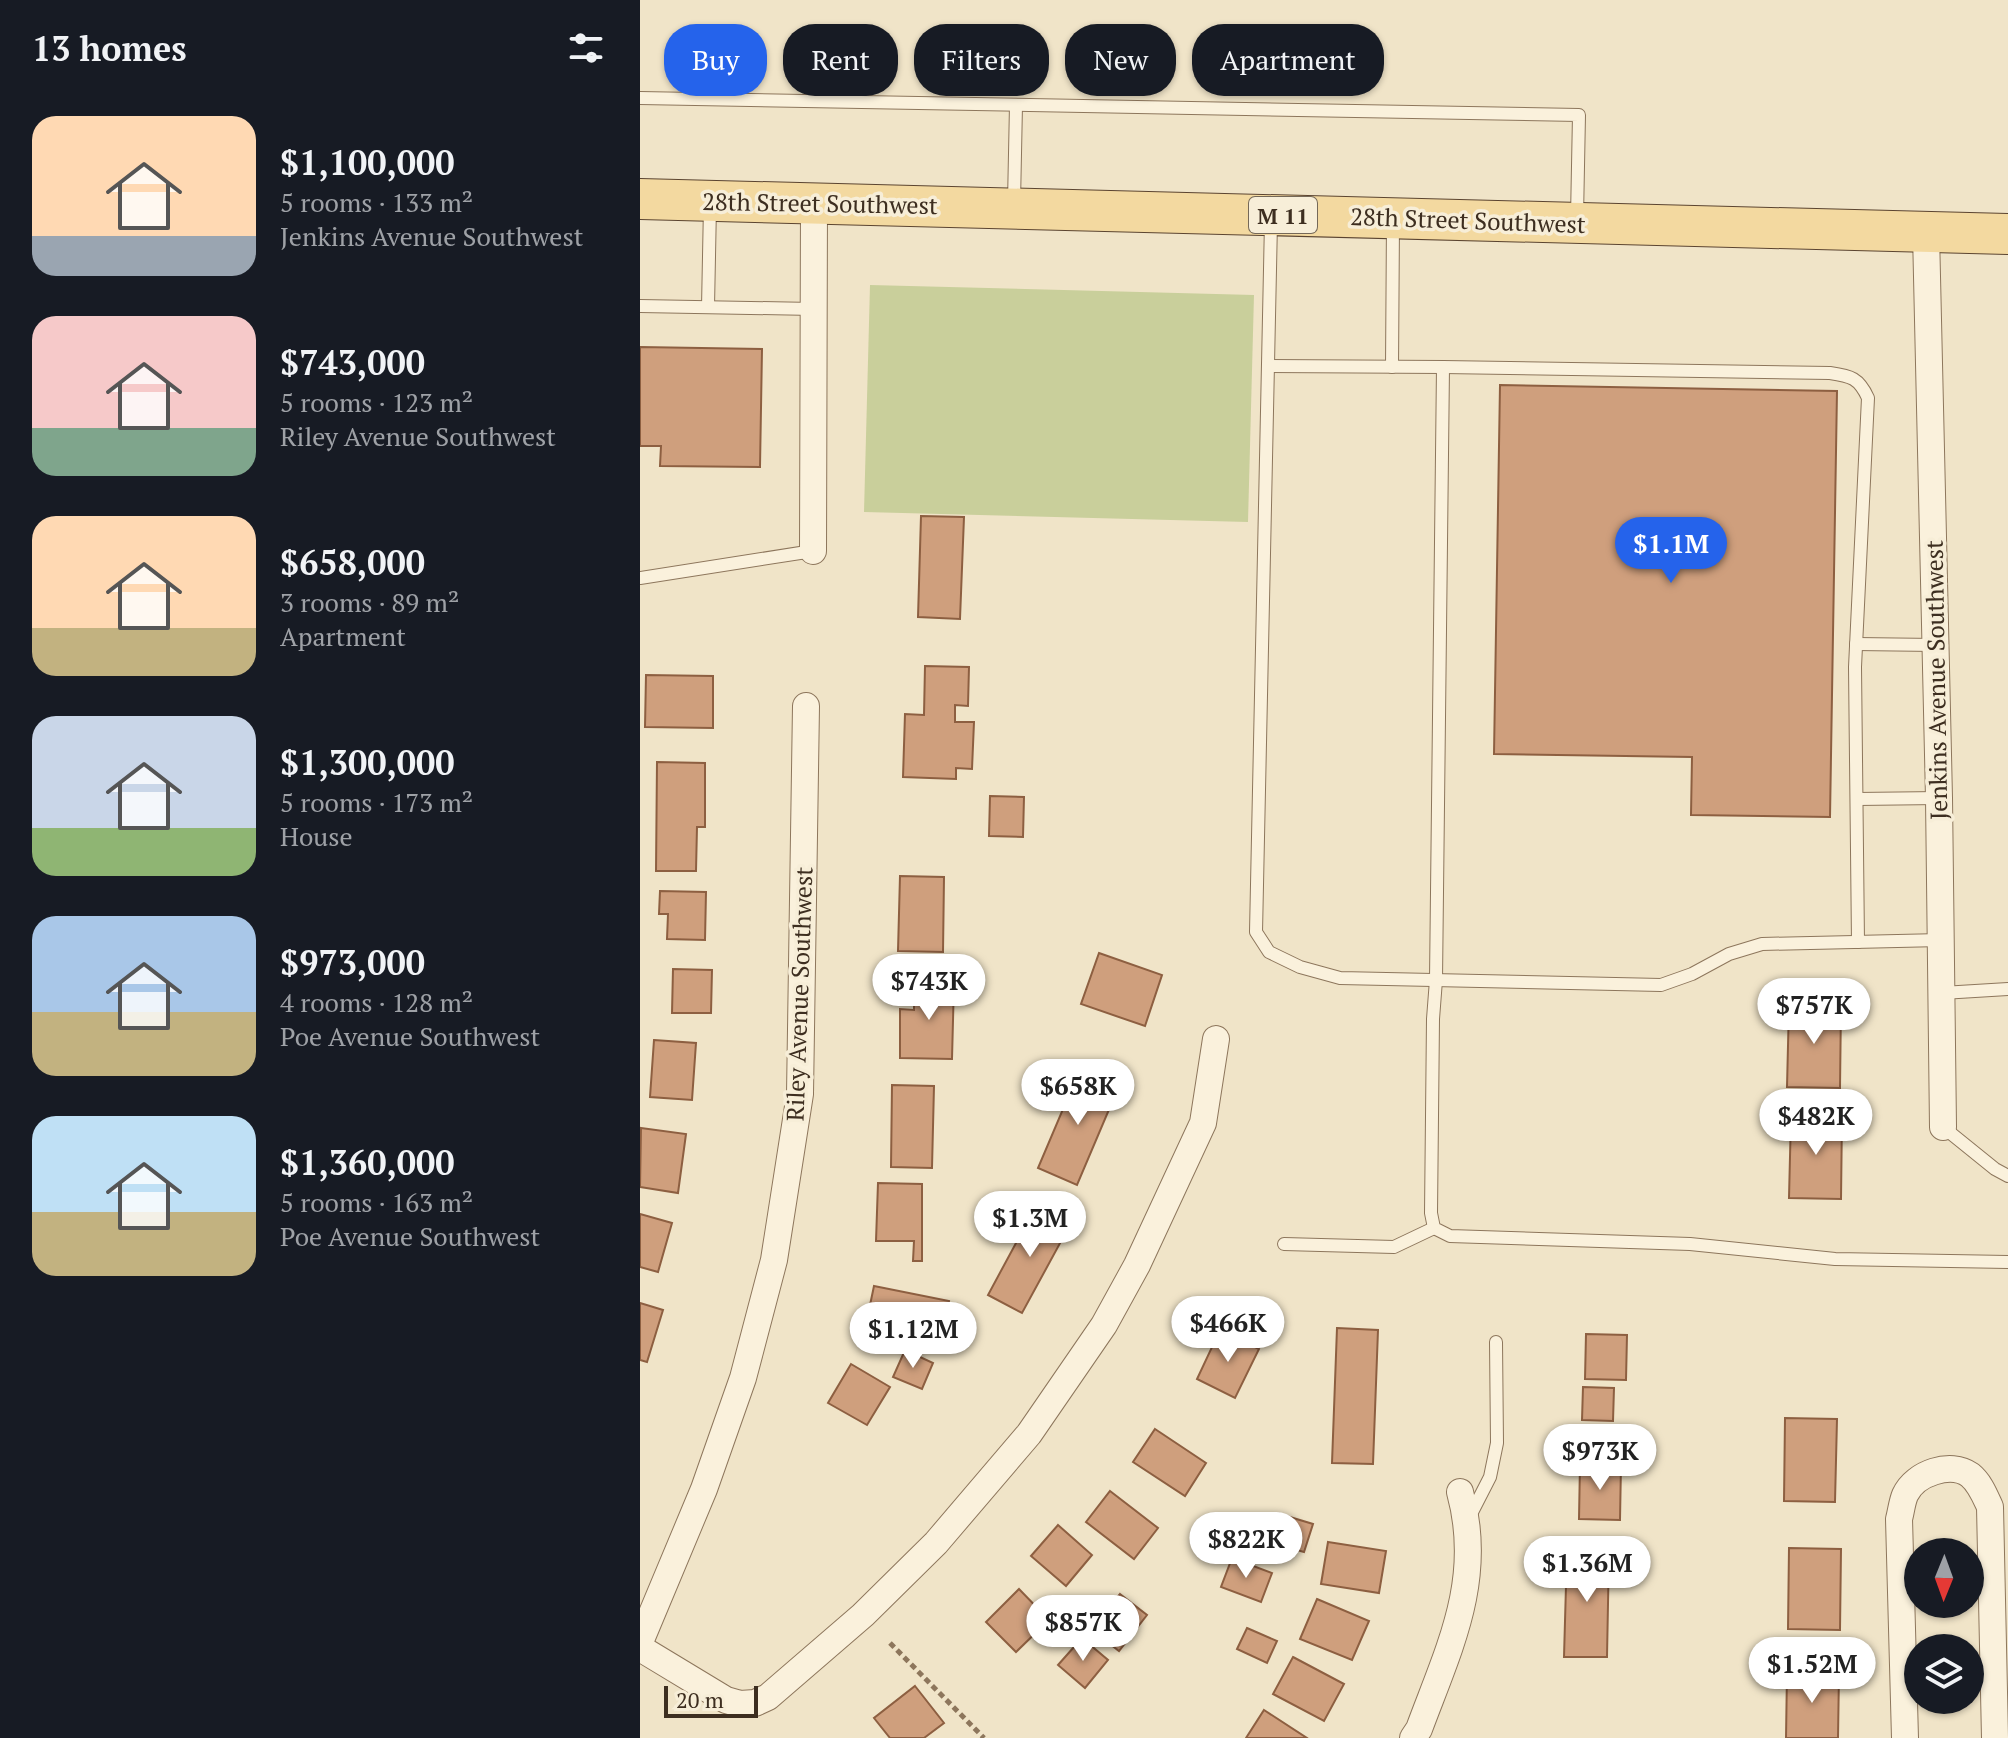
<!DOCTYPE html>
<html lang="en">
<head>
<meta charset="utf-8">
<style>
	body { margin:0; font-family:"PT Serif",serif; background:#242831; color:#f1f3f6; height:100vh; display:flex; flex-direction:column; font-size:30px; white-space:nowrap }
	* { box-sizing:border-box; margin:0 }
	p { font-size:26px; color:#9ea1a6 }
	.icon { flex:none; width:44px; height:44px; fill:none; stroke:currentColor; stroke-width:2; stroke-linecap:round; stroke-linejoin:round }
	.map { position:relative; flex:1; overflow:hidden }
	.details { display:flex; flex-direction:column; background:#171b24; width:640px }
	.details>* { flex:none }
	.top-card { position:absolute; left:24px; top:24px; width:760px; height:72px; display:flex; gap:16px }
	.needle { width:52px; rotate:181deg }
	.fabs { position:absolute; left:1264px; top:1538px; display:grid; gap:16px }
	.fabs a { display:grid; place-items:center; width:80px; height:80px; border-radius:50%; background:#171b24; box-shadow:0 2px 6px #0004; font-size:40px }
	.scale { position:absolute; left:24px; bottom:20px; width:94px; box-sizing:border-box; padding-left:8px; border:4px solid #3d2e20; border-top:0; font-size:22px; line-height:28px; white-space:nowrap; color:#3d2e20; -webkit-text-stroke:6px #f7eed8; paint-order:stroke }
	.price { position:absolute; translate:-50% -68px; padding:0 18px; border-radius:28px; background:#fff; color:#222; font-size:26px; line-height:52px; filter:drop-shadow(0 2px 4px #0008) }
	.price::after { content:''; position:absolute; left:50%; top:48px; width:24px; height:18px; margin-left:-12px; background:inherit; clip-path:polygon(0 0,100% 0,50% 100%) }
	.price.active { background:#2563eb; color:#fff }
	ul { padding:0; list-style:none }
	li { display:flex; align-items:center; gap:24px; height:200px; padding:0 32px }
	li span { display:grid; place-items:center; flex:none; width:224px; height:160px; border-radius:24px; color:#555 }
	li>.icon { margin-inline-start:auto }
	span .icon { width:96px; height:96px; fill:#fffc; stroke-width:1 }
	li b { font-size:34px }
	h2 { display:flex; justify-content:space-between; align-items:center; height:96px; padding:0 32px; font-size:34px }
	.tag { padding:0 28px; border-radius:32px; background:#171b24; box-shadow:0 2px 6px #0004; font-size:28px; line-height:72px }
	.tag.active { background:#2563eb; color:#fff }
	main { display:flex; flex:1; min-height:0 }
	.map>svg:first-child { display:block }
	.green { fill:#c9cf9b }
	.building { fill:#cf9f7d; stroke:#8d5f41; stroke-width:2 }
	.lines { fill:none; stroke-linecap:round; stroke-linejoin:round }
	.lane-casing { stroke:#8d765c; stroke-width:14 }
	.street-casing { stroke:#8d765c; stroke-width:28 }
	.primary-casing { stroke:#5b4430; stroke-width:42 }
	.path { stroke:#8d765c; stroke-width:5; stroke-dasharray:6 4; stroke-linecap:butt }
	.lane { stroke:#faf1dc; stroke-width:12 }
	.street { stroke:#faf1dc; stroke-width:26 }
	.primary { stroke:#f3d9a0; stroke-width:40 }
	.labels { text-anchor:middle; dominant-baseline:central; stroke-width:7; stroke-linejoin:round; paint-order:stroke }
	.shield { fill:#f7eed8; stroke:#756857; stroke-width:2 }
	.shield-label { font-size:22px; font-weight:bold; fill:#3d2e20 }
	.street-label { font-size:24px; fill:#3d2e20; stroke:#f7eed8 }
</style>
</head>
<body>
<main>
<section class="details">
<h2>13 homes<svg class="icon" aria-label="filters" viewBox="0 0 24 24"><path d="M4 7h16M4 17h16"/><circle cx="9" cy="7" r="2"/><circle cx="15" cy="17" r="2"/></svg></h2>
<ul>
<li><span style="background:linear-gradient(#ffd9b3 75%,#9aa5b1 0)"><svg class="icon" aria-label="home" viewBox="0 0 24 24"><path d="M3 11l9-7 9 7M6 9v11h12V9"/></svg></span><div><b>$1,100,000</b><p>5 rooms · 133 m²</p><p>Jenkins Avenue Southwest</p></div></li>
<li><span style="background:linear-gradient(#f6c9c9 70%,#7fa58c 0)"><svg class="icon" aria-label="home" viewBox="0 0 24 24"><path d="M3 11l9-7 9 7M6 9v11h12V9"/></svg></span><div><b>$743,000</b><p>5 rooms · 123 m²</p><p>Riley Avenue Southwest</p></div></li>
<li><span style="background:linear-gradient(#ffd9b3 70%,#c2b280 0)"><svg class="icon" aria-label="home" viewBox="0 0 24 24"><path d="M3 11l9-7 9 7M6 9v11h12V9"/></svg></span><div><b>$658,000</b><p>3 rooms · 89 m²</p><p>Apartment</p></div></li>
<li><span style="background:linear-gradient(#c9d6e8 70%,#8fb573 0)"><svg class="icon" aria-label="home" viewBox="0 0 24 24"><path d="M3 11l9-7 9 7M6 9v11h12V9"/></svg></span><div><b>$1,300,000</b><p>5 rooms · 173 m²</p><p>House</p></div></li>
<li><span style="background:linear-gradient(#a9c7e8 60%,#c2b280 0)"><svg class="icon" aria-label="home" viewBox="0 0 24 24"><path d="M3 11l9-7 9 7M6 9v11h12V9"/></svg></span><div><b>$973,000</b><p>4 rooms · 128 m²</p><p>Poe Avenue Southwest</p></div></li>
<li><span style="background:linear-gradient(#bfe0f5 60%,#c2b280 0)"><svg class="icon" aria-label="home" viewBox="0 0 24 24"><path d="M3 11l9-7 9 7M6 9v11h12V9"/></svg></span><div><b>$1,360,000</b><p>5 rooms · 163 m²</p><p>Poe Avenue Southwest</p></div></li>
</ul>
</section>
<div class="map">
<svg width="1368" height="1738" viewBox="0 0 1368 1738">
	<rect width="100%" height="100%" fill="#f0e4c8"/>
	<polygon class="green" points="230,285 614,295 608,522 224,512"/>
	<g class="building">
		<polygon points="0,347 122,349 120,467 20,466 21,446 0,446"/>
		<polygon points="860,385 1197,391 1190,817 1051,815 1052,757 854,754"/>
		<polygon points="281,516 324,517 320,619 278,617"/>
		<polygon points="285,666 329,667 328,706 315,705 315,722 334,722 332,769 316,768 316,779 263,777 265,714 284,715"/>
		<polygon points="6,675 73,676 73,728 5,727"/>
		<polygon points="17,762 65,763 65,827 57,827 56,871 16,871"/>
		<polygon points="350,796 384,797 383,837 349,836"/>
		<polygon points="260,876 304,877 303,952 258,951"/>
		<polygon points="20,891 66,892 65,940 27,939 28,914 19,914"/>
		<polygon points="459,953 522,975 505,1026 441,1004"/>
		<polygon points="33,969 72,970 71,1013 32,1013"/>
		<polygon points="274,981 314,982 312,1059 260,1058 260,1009 274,1010"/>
		<polygon points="1149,1005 1201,1005 1200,1088 1147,1087"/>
		<polygon points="14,1040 56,1043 52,1100 10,1097"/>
		<polygon points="440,1069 479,1086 437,1185 398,1168"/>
		<polygon points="252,1085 294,1086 292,1168 251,1167"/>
		<polygon points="1151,1116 1202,1116 1201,1199 1149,1198"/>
		<polygon points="1,1128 46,1134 38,1193 0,1187"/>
		<polygon points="238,1183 282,1184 282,1261 273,1261 274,1241 236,1241"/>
		<polygon points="397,1204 431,1223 382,1313 348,1295"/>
		<polygon points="0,1214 32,1223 18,1272 0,1267"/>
		<polygon points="234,1286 309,1301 301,1343 225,1329"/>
		<polygon points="0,1303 23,1310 7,1362 0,1360"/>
		<polygon points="697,1328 738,1330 733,1464 692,1463"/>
		<polygon points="580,1330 619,1349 595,1398 557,1379"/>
		<polygon points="946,1334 987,1335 986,1380 945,1379"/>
		<polygon points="265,1350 293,1363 282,1389 253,1377"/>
		<polygon points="211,1364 250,1387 227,1425 188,1403"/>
		<polygon points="943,1387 974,1388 973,1421 942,1420"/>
		<polygon points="1145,1418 1197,1419 1195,1502 1144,1501"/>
		<polygon points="515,1429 566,1463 545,1496 493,1462"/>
		<polygon points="940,1464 981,1465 980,1520 939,1519"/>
		<polygon points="470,1491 518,1528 494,1559 446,1522"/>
		<polygon points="640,1514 673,1524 664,1552 632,1543"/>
		<polygon points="418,1525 452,1555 426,1586 391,1556"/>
		<polygon points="688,1542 746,1551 739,1593 681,1584"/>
		<polygon points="1149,1548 1201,1549 1200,1630 1148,1629"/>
		<polygon points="927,1550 969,1551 967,1657 924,1657"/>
		<polygon points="592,1558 632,1573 621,1602 581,1587"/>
		<polygon points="379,1589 409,1620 376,1652 346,1622"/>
		<polygon points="480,1594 507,1615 479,1651 451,1629"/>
		<polygon points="677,1599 729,1621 712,1660 660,1639"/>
		<polygon points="607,1628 637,1641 627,1663 597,1649"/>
		<polygon points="442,1638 468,1660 445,1688 418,1665"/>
		<polygon points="653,1657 704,1684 684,1721 633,1694"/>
		<polygon points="1147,1672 1199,1673 1198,1738 1146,1738"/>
		<polygon points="275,1686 304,1723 284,1738 250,1738 234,1718"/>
		<polygon points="624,1710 667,1738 606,1738"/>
	</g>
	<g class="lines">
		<defs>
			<g id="lane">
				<polyline points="0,98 939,115 937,217"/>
				<polyline points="374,202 376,105"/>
				<polyline points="631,222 616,932 629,952 660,967 700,978 1021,985 1052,974 1089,954 1122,944 1301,940"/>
				<polyline points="0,306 174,309"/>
				<polyline points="68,307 70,206"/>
				<polyline points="628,366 803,367 796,980 793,1019 791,1213 794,1228 810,1236 1050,1244 1195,1259 1368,1262"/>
				<polyline points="752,367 753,222"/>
				<path d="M803 367 1190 373C1211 376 1219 378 1228 398L1215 667 1218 942"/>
				<polyline points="0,578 173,551"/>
				<polyline points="1216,644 1296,645"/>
				<polyline points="1217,799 1299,798"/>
				<polyline points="1302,993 1368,989"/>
				<polyline points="1303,1127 1355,1169 1368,1176"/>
				<polyline points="644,1244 754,1247 794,1228"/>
				<polyline points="829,1518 850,1477 857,1443 856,1342"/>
			</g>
			<g id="street">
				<polyline points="1286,233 1299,798 1303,1127"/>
				<polyline points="173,551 174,203"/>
				<polyline points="0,1642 64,1489 103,1378 134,1260 160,1094 166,706"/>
				<polyline points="0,1648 86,1700 100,1704 115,1703 128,1697 223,1615 296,1543 389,1434 464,1325 497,1265 563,1123 576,1039"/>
				<path d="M773 1738 779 1729C809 1648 844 1580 820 1492"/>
				<path d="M1265 1738 1259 1519C1261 1512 1262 1502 1265 1495 1275 1473 1311 1461 1330 1475 1340 1483 1345 1496 1350 1507L1355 1738"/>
			</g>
			<polyline id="primary" points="0,199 1368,234"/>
		</defs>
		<use href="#lane" class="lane-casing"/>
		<use href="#street" class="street-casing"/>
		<use href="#primary" class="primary-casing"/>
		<polyline class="path" points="250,1643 344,1738"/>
		<use href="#lane" class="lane"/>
		<use href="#street" class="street"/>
		<use href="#primary" class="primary"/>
	</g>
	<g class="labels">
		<rect class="shield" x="609" y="197" width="68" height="36" rx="6"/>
		<g class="shield-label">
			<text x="643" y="215">M 11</text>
		</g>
		<g class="street-label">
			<text transform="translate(180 203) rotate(1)">28th Street Southwest</text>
			<text transform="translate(828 220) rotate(2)">28th Street Southwest</text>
			<text transform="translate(1296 680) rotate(-91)">Jenkins Avenue Southwest</text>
			<text transform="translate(159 994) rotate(-88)">Riley Avenue Southwest</text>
		</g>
	</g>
</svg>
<div class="fabs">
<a><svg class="needle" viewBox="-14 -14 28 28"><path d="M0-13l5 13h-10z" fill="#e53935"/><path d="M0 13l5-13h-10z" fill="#9ea1a6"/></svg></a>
<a><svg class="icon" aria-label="layers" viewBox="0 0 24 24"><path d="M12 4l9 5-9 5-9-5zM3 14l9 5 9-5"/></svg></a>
</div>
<div class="scale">20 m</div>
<b class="price active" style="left:1031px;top:585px">$1.1M</b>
<b class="price" style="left:289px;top:1022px">$743K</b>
<b class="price" style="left:1174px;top:1046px">$757K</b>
<b class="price" style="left:438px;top:1127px">$658K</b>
<b class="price" style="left:1176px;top:1157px">$482K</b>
<b class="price" style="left:390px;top:1259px">$1.3M</b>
<b class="price" style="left:588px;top:1364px">$466K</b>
<b class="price" style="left:273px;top:1370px">$1.12M</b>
<b class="price" style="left:960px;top:1492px">$973K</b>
<b class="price" style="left:606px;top:1580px">$822K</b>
<b class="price" style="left:947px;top:1604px">$1.36M</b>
<b class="price" style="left:443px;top:1663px">$857K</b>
<b class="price" style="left:1172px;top:1705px">$1.52M</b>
<div class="top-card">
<a class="tag active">Buy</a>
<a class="tag">Rent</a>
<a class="tag">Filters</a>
<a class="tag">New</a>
<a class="tag">Apartment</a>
</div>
</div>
</main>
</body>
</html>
